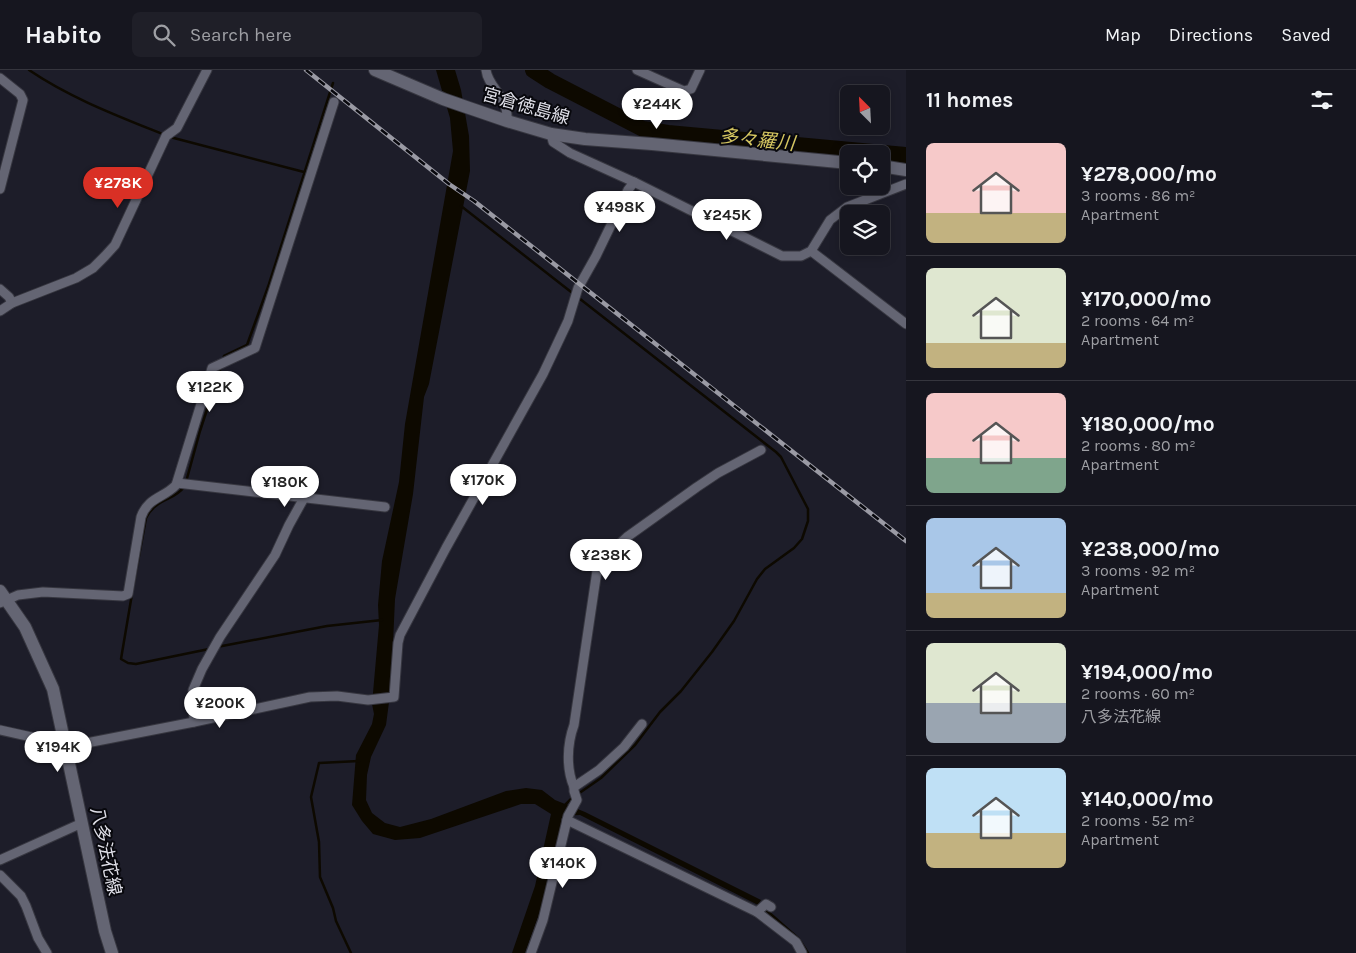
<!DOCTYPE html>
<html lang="en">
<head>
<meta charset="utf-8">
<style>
	body { margin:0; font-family:Karla,"Noto Sans JP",sans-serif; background:#1f1f28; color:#f1f3f6; height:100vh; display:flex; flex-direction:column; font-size:19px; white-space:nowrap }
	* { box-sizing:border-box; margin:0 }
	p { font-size:16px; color:#9e9fa4 }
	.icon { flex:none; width:28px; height:28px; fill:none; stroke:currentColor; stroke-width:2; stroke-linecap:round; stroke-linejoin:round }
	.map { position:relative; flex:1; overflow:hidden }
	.panel { display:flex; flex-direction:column; background:#16161f; width:450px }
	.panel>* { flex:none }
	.needle { width:32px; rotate:336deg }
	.buttons { position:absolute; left:840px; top:15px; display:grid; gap:10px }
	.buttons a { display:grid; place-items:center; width:50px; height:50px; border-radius:8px; background:#16161f; box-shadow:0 2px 12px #0003,0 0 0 1px #35353d; font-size:25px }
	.price { position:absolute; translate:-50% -42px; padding:0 11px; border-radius:18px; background:#fff; color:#222; font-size:16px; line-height:32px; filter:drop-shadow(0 1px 2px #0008) }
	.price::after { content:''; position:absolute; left:50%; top:30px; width:15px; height:11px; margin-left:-8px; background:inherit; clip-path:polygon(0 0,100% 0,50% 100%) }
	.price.on { background:#d93025; color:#fff }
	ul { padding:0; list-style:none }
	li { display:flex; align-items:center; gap:15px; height:125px; padding:0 20px }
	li+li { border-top:1px solid #35353d }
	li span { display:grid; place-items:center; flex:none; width:140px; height:100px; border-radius:8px; color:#555 }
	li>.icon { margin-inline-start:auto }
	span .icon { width:60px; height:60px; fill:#fffc; stroke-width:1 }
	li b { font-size:21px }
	h2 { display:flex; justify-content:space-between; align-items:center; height:60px; padding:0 20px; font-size:21px }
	header { display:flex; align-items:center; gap:30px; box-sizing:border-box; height:70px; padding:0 25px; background:#16161f; border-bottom:1px solid #35353d }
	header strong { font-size:24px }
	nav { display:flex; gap:28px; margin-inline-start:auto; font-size:18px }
	.search { width:350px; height:45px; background:#1f1f28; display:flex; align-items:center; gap:12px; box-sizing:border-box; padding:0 18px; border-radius:8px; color:#9e9fa4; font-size:19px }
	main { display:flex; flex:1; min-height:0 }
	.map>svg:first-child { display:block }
	.water { fill:#0d0900 }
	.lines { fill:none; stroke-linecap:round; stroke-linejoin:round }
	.stream { stroke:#0d0900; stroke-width:2.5 }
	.river { stroke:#0d0900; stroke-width:16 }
	.minor-casing { stroke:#373740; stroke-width:11 }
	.secondary-casing { stroke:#373740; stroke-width:14 }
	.minor { stroke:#646573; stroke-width:9 }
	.secondary { stroke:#646573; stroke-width:12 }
	.rail-casing { stroke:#9a9aa4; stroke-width:4.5 }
	.rail { stroke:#08080d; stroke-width:2.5; stroke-dasharray:8; stroke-linecap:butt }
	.labels { text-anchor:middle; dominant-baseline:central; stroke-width:4; stroke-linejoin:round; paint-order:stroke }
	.street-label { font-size:18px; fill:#dfdfe8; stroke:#08080d }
	.water-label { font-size:19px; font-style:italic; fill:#d4c560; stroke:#08080d }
</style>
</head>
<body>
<header>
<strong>Habito</strong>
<div class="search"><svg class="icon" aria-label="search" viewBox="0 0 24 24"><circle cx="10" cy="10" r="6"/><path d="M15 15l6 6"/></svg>Search here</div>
<nav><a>Map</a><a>Directions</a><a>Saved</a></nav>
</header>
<main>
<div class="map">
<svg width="906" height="883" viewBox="0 0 906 883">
	<rect width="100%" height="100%" fill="#1d1d29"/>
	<polygon class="water" points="436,0 455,0 461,20 469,66 470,101 429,314 424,327 413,424 395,529 391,617 386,655 371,687 367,705 366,730 372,743 385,753 400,757 431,749 506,721 526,718 542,720 555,730 585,742 761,830 758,835 580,745 563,746 542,836 525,883 512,883 535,816 551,744 535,734 521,734 420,768 395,770 373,764 362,751 352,735 356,685 372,654 374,644 372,634 379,555 378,535 382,491 399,412 405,354 453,81 450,48"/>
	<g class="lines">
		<g class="stream">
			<path d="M29 0C70 28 118 46 165 65"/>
			<polyline points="170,67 304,102"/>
			<polyline points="461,136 776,382 781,387 808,439 808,451 802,469 794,478 765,499 757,509 734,551 712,582 681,621 660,642 635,675 601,708 578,724"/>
			<polyline points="223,290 224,286 247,275 269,214 333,13"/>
			<polyline points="186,412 200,361 221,297"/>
			<path d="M133 518 146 448C156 428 174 431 184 417"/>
			<polyline points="132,524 121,589 128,593 136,594 209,579"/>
			<polyline points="217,577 327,556 382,550"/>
			<polyline points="565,735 573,727"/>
			<polyline points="765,839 799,869 808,883"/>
			<polyline points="351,883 336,851 333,838 320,807 319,772 311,727 319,693 359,691"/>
		</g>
		<polyline class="river" points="533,0 550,11 643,59 668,63 906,85"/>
		<defs>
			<g id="minor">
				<path d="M486 0C488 18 509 26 507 51"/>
				<polyline points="637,0 684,21 691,19 700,0"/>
				<polyline points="0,8 20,24 23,30 0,119"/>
				<polyline points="551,64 553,72 570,83 634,112 782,186 801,186 811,181 830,150 847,137 906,114"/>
				<polyline points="811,181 906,254"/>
				<polyline points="0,219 9,227 12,233"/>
				<polyline points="0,241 12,233 76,208 93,198 105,186 115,175 166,66 177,58 207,0"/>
				<polyline points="177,413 385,437"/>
				<path d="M0 533 18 525 43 522 123 526 128 524 141 447C148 427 164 428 176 415L212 298 255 278 334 32"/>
				<polyline points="194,652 193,620 202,599 220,567 275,485 289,455 304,428"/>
				<polyline points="0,660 45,670 65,672"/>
				<polyline points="66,677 194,652 310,627 337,626 368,630 394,627 398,573 400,565 446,478 543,304 568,251 578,218 596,186 628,120 634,112"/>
				<path d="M574 717C566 699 567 674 574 655L598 494 627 467 697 417 718 403 761 380"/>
				<polyline points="567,750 757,842 796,872 802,883"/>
				<polyline points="0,790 82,753"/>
				<polyline points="0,805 21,826 26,836 38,868 47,883"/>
				<polyline points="757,842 766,834 771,837"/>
				<polyline points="531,883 543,850 568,746 577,730 574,721 574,717 599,700 624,677 642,654"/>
			</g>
			<g id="secondary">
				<polyline points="375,0 443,29 507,51 551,64 585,69 652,74 849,93"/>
				<polyline points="881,96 906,100"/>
				<polyline points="0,521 25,557 53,619 105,861 112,883"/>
			</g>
		</defs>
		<use href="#minor" class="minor-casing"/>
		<use href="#secondary" class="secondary-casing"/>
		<use href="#minor" class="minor"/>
		<use href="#secondary" class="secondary"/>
		<defs>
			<polyline id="rail" points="306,0 449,114 474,131 906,471"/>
		</defs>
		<use href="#rail" class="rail-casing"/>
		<use href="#rail" class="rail"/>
	</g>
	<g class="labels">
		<g class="street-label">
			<text transform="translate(526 36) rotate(16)">宮倉徳島線</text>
			<text transform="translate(106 781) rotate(78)">八多法花線</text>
		</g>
		<g class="water-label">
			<text transform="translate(757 70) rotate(6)">多々羅川</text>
		</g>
	</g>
</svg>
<div class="buttons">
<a><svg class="needle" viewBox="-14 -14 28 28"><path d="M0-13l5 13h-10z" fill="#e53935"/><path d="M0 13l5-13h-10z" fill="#9e9fa4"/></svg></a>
<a><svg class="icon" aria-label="locate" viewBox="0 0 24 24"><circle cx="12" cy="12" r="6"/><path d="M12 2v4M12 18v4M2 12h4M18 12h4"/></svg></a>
<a><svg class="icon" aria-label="layers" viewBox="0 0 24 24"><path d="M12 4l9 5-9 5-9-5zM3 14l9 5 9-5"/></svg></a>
</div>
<b class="price" style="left:657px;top:60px">¥244K</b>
<b class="price on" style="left:118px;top:139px">¥278K</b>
<b class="price" style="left:620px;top:163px">¥498K</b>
<b class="price" style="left:727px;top:171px">¥245K</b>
<b class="price" style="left:210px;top:343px">¥122K</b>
<b class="price" style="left:483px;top:436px">¥170K</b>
<b class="price" style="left:285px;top:438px">¥180K</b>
<b class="price" style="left:606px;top:511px">¥238K</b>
<b class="price" style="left:220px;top:659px">¥200K</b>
<b class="price" style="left:58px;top:703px">¥194K</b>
<b class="price" style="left:563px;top:819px">¥140K</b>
</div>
<section class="panel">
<h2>11 homes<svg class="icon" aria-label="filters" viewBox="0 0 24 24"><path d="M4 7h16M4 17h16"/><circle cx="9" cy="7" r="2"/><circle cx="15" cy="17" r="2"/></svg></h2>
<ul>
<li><span style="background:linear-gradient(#f6c9c9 70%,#c2b280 0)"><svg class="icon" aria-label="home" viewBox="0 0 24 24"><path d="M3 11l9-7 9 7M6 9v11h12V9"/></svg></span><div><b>¥278,000/mo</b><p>3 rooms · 86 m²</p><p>Apartment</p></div></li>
<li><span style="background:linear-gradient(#dfe7d0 75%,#c2b280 0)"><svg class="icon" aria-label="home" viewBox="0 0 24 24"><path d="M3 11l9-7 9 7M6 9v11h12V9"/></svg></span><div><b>¥170,000/mo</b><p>2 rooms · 64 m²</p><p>Apartment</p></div></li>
<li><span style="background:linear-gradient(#f6c9c9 65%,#7fa58c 0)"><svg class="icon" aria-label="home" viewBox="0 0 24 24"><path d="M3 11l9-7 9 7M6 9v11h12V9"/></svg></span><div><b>¥180,000/mo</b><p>2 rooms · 80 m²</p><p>Apartment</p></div></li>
<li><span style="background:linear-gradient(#a9c7e8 75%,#c2b280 0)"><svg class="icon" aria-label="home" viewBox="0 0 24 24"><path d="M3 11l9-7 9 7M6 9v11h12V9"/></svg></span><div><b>¥238,000/mo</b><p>3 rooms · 92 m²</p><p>Apartment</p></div></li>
<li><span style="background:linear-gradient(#dfe7d0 60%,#9aa5b1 0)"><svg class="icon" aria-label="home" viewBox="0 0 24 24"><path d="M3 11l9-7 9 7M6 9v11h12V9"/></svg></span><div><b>¥194,000/mo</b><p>2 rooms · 60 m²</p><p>八多法花線</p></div></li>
<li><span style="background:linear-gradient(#bfe0f5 65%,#c2b280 0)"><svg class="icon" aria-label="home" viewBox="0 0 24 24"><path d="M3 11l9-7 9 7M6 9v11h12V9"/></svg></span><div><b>¥140,000/mo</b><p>2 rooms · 52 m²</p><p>Apartment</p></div></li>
</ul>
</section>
</main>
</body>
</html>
